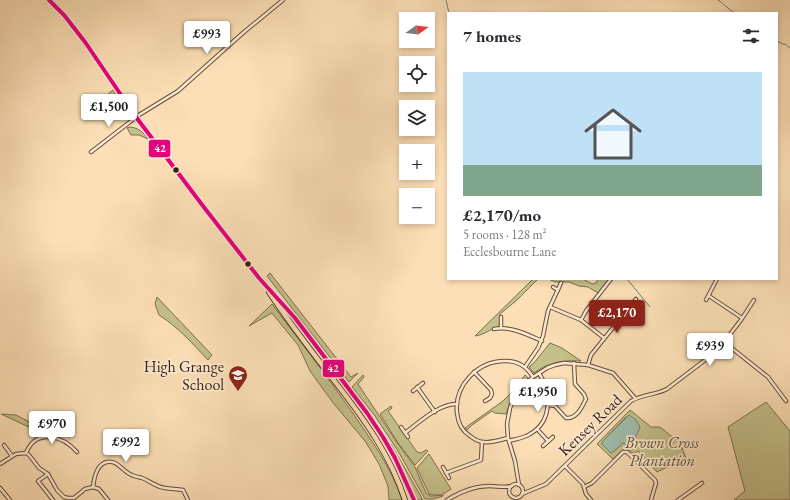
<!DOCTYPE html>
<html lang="en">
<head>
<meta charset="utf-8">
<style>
	body { margin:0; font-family:"EB Garamond",serif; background:#f7f7f7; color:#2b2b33; height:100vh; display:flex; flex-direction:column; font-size:15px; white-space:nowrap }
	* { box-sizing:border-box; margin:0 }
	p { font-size:13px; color:#7c7c81 }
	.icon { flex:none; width:22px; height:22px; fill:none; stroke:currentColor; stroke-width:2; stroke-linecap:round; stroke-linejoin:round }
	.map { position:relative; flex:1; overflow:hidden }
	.drawer { position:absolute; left:447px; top:12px; width:331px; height:268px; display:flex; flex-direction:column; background:#fff; border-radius:0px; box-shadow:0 2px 6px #0003 }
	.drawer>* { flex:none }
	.needle { width:26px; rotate:75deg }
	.controls { position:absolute; left:399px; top:12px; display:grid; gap:8px }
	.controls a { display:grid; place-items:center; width:36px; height:36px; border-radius:0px; background:#fff; box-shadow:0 2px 6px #0003; font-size:20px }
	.price { position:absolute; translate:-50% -34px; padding:0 9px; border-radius:4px; background:#fff; color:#222; font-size:13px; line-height:26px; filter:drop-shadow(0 1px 2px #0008) }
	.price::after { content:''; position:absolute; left:50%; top:24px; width:12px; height:9px; margin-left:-6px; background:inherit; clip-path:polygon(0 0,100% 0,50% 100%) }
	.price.active { background:#8f2418; color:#fff }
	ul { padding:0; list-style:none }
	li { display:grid; align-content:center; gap:8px; height:212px; padding:0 16px }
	li span { display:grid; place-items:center; height:124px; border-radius:0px; color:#555 }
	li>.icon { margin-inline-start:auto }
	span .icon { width:72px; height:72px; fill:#fffc; stroke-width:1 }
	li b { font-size:17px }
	h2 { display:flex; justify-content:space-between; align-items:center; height:48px; padding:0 16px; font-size:17px }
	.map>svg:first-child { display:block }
	.green { fill:#c4c08a; stroke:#7e6f4f; fill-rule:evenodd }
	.water { fill:#9fbdad; stroke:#757d70 }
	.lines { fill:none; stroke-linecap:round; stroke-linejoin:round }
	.stream { stroke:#757d70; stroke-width:1 }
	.minor-casing { stroke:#684e3c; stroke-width:4.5 }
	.trunk-casing { stroke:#371e14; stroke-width:6 }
	.minor { stroke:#fdead0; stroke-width:2.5 }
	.trunk { stroke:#fcdfb6; stroke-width:4.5 }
	.bus-1-casing { stroke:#fdead0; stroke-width:7 }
	.bus-1 { stroke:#e5007d; stroke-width:4 }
	.bus-dot { fill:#371e14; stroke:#fdead0; stroke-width:1.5 }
	.labels { text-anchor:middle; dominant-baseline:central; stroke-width:3.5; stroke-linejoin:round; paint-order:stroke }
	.poi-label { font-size:16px; fill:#371e14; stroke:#fdead0; text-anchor:end }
	.street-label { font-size:16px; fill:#371e14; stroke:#fdead0 }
	.park-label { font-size:16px; font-style:italic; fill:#614f37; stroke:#fdead0 }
	.line-badge { stroke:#fdead0; stroke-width:1.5 }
	.badge-label { font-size:11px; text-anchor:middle; font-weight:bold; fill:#fff }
</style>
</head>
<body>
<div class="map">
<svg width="790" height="500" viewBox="0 0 790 500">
	<rect width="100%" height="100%" fill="#fcdfb6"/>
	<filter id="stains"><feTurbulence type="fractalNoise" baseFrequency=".005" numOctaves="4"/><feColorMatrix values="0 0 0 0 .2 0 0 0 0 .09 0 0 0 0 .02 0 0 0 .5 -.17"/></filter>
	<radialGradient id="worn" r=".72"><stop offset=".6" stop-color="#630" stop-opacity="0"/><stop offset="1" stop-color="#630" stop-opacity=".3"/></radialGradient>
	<g class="green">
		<polygon points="113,90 120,101 118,104 115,101 116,98 102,110 96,104"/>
		<path d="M130 127C139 128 143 132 148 139L139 135H131L127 128Z"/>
		<polygon points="270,273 351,377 358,373 349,382 267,276"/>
		<path d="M533 279H538L517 300 500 314 499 327C490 329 484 335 475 336Z"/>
		<polygon points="548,279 583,279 592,284 596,283 598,279 610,279 598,293 588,287 579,286 569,282 556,282"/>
		<path d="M157 297 212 355 208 360C193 344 178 327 159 315L155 304Z"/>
		<path d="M272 304C299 340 327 376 352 412 372 441 391 467 402 500H389L388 486 379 464 365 441 334 404 310 371 298 345 272 313 249 326Z"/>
		<path d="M550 343 562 348 581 361C564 360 548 362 534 373L529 367 534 363Z"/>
		<polygon points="363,375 364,377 358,384 398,444 415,467 426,493 430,496 434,496 442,495 434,495 429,494 417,468 429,454 451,489 443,494 443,496 433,499 425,499 398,451 375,416 352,387"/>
		<path d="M525 375 528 378C517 389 511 399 506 414L495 413 492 411 472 425 467 430 465 428 503 401 515 389Z"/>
		<polygon points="766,402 790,431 790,500 734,500 745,491 728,427"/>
		<polygon points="391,406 392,408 388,411 417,452 421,453 426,450 428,451 415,465 398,443 380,414"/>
		<path d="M630 410 651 427H660L680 443 686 458 657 472 638 451 634 454 629 450 624 449 613 459 597 444ZM626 417 636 420 627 445 623 443 613 452 602 442Z"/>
		<polygon points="1,414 16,415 33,424 50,431 48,436"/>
		<polygon points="391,444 423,500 417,500 414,497"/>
	</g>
	<polygon class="water" points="629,415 636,420 640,427 634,441 627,445 623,443 613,452 611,453 602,444 602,442"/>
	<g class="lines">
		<g class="stream">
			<polyline points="446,0 449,13"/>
			<path d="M718 0C725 4 729 11 736 13"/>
			<polyline points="777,41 783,44 785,44 790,48"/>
			<polyline points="627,279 650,307"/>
		</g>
		<defs>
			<g id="minor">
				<polyline points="91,152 139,115 178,91 244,32 283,0"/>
				<polyline points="553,287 558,290"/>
				<polyline points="709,296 742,318"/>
				<polyline points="706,300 717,279"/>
				<polyline points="550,307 581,320 604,338"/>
				<polyline points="629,307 635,312"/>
				<polyline points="501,317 501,328"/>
				<polyline points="581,320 586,311 611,279"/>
				<path d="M494 329C511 326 526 334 542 341"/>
				<polyline points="724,342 768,377 786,401"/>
				<polyline points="588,365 591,355 636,299"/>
				<polyline points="525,367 538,348 543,336 548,311 561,283"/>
				<polyline points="474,372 491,390 492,394 490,398 485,401"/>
				<polyline points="417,387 435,412"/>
				<polyline points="413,391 423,383"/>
				<path d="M548 405 555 406 566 418C577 419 582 407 586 399L584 394 575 384 574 363"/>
				<polyline points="401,427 408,437"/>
				<polyline points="537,429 548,441"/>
				<path d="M405 433C418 423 440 403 457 404"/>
				<path d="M508 438C500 440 492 443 484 442 479 442 474 439 470 436 462 431 458 423 457 413 454 385 478 361 505 361 518 361 526 366 533 377"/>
				<path d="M509 441C516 439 524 438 530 434 553 421 551 392 539 373"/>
				<polyline points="4,445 12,456"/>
				<polyline points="543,446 553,437"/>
				<path d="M26 453C36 428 63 436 77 452"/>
				<polyline points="0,464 16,454 26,453 29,455 39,468 48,474 57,490 64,497 68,498 74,498 85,489 93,487"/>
				<polyline points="565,466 583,484 586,494 591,500"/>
				<polyline points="443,467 449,478"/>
				<polyline points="446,473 481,460 482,442"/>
				<polyline points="48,474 38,481 53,500"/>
				<circle cx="516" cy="491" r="7"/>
				<polyline points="519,485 515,461 508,438 507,424 510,408 514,398 525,384 533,377 547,368 555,365 564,363 588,365 613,373 635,398"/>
				<path d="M93 487C94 478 97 464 107 462 117 460 121 469 128 473 132 476 138 477 142 478 150 481 156 487 165 488 171 489 177 489 183 490L188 500"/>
				<polyline points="93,487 99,489 108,500"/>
				<polyline points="584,487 592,483 623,452 627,452 655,480 656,483 651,500"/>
				<polyline points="0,488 10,500"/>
				<path d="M522 494 546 484 631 401C643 394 656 395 667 389L717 351 741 320 754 300"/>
				<path d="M447 500C460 492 473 486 489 486 497 486 504 488 512 486"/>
				<polyline points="678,500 702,483"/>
			</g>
			<g id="trunk">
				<polyline points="49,0 64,15 85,42 136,117 203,206 259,278 295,318 367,413 383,437 395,458 414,500"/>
				<path d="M269 292C290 324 313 353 336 383 364 419 391 456 405 500"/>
			</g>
		</defs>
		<use href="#minor" class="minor-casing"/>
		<use href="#trunk" class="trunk-casing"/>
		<use href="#minor" class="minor"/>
		<use href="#trunk" class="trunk"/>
		<defs>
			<polyline id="bus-1" points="49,0 64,15 85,42 136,117 203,206 259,278 295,318 367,413 383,437 395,458 414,500"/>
		</defs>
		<use href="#bus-1" class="bus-1-casing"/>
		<use href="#bus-1" class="bus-1"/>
	</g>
	<defs>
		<symbol id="school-pin" viewBox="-11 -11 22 30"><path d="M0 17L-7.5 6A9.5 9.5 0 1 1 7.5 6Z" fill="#8f2418" stroke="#fdead0"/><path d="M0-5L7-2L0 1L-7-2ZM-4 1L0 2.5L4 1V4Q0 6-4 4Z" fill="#fff"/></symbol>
	</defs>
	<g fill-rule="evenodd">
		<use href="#school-pin" x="227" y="364" width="22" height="30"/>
	</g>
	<g class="bus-dot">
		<circle cx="176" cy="170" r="3.5"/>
		<circle cx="248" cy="264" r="3.5"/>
	</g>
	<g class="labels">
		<g class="poi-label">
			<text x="224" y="366">High Grange<tspan x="224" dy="18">School</tspan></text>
		</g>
		<g class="street-label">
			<text transform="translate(590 425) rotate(-44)">Kensey Road</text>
		</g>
		<g class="park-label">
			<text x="662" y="442">Brown Cross<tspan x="662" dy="18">Plantation</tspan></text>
		</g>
	</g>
	<g class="line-badge">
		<rect x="148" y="139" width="23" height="19" rx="4" fill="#e5007d"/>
		<rect x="322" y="359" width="23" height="19" rx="4" fill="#e5007d"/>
	</g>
	<g class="badge-label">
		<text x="160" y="152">42</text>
		<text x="333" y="372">42</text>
	</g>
	<rect width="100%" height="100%" filter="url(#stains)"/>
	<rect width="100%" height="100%" fill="url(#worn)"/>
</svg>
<div class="controls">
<a><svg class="needle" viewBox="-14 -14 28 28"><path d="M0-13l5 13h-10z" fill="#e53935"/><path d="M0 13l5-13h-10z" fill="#7c7c81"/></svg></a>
<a><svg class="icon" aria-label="locate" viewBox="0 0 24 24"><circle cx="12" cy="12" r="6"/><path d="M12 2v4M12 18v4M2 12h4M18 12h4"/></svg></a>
<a><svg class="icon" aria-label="layers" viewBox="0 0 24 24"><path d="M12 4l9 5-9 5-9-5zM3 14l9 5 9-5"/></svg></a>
<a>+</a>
<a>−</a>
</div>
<b class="price" style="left:207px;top:55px">£993</b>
<b class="price" style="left:109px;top:128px">£1,500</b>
<b class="price active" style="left:617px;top:334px">£2,170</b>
<b class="price" style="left:710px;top:367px">£939</b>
<b class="price" style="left:538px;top:413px">£1,950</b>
<b class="price" style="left:52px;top:445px">£970</b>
<b class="price" style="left:126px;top:463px">£992</b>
<section class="drawer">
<h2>7 homes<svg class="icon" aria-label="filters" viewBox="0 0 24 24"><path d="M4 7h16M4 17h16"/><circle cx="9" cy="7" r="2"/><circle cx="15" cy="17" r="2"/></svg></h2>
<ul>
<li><span style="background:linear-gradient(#bfe0f5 75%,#7fa58c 0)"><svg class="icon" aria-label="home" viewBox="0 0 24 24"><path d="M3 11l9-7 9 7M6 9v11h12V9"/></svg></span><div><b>£2,170/mo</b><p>5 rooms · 128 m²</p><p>Ecclesbourne Lane</p></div></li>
</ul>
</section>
</div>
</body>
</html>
